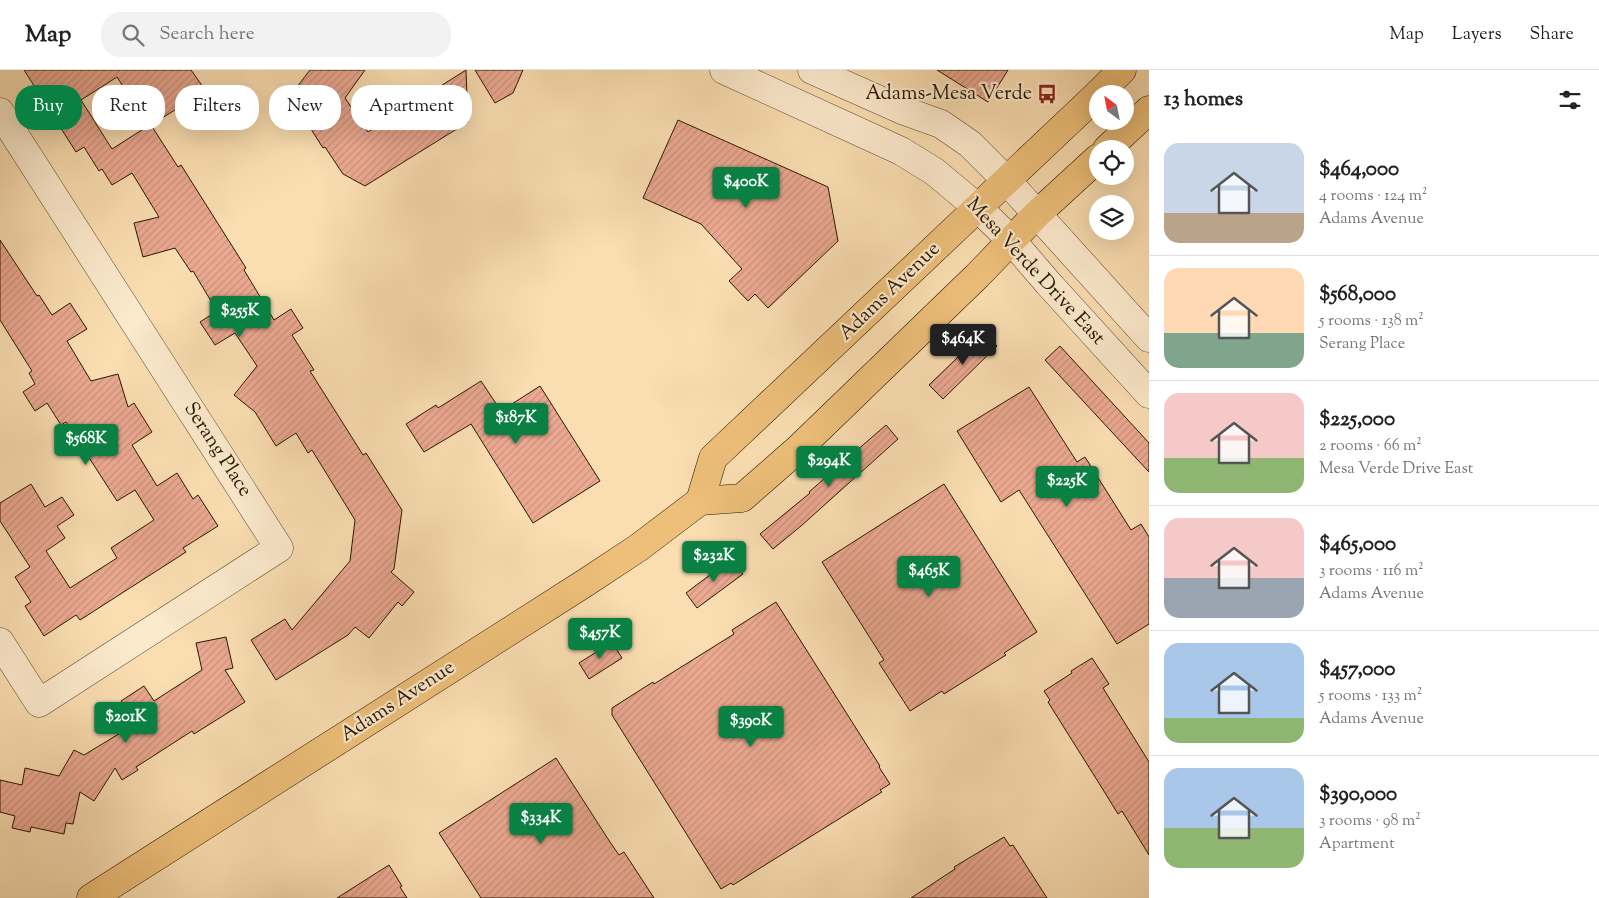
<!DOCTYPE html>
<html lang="en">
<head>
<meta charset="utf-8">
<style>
	body { margin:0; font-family:"Sorts Mill Goudy",serif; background:#f2f2f2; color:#222; height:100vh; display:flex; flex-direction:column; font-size:19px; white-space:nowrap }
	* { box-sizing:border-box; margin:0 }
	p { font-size:16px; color:#767676 }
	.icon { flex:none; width:28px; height:28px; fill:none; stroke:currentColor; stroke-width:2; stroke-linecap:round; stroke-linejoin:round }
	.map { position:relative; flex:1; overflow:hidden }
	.sheet { display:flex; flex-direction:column; background:#fff; width:450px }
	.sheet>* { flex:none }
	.hud { position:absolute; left:15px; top:15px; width:475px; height:45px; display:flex; gap:10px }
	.needle { width:32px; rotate:328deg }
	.controls { position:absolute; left:1089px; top:15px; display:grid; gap:10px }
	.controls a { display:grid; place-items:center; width:45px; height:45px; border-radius:50%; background:#fff; box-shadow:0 5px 20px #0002; font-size:25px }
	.price { position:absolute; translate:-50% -42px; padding:0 11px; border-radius:5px; background:#0b8043; color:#fff; font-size:16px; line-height:32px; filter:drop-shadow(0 1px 2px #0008) }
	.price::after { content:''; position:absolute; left:50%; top:30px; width:15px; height:11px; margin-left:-8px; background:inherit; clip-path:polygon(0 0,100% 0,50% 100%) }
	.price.selected { background:#222; color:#fff }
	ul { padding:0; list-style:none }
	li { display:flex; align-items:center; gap:15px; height:125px; padding:0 15px }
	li+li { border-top:1px solid #e0e0e0 }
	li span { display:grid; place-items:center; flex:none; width:140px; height:100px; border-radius:15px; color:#555 }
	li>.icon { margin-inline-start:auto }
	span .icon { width:60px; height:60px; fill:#fffc; stroke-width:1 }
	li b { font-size:21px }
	h2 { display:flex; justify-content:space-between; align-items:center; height:60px; padding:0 15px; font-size:21px }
	.chip { padding:0 18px; border-radius:20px; background:#fff; box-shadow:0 5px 20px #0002; font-size:18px; line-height:45px }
	.chip.selected { background:#0b8043; color:#fff }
	header { display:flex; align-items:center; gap:30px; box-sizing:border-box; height:70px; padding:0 25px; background:#fff; border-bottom:1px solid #e0e0e0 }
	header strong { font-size:24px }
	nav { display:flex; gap:28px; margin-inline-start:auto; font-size:18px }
	.search { width:350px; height:45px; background:#f2f2f2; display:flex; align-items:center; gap:12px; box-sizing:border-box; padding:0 18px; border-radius:20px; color:#767676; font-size:19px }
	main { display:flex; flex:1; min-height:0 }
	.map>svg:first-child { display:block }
	.building { fill:url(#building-hatch); stroke:#271702; fill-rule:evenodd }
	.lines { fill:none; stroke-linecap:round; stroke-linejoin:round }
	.minor-casing { stroke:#5c492e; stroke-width:29 }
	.tertiary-casing { stroke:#5c492e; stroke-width:29 }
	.primary-casing { stroke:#271702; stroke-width:29 }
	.minor { stroke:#fceacd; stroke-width:28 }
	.tertiary { stroke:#fceacd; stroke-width:28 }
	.primary { stroke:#edbf79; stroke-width:28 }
	.labels { text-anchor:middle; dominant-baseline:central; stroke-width:4.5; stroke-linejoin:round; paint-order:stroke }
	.poi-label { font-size:20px; fill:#271702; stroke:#fceacd; text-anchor:end }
	.street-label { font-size:20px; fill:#271702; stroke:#fceacd }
</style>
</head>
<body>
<header>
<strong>Map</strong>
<div class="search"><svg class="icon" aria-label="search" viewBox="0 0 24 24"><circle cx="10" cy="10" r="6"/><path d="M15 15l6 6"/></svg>Search here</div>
<nav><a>Map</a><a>Layers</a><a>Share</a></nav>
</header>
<main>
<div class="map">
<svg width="1149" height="828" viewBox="0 0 1149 828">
	<defs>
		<pattern id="building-hatch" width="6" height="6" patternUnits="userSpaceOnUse" patternTransform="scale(1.25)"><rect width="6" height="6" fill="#eca992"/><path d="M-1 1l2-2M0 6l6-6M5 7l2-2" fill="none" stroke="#ca917c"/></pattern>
	</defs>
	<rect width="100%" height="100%" fill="#fadeb2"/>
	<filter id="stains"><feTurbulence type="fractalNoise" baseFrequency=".004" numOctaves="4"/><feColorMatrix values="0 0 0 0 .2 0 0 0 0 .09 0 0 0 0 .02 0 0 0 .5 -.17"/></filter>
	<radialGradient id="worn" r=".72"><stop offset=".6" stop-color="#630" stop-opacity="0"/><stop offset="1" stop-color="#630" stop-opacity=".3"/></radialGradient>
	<g class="building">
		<path d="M24 0H191L203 17 194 23 197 26 151 55 178 97 181 95 246 198 244 200 274 250 291 239 303 258 292 265 314 300 310 301 363 385 366 383 402 440 394 499 391 502 414 522 402 536 398 532 369 568 355 557 348 565 276 610 251 570 285 549 292 560 350 491 355 450 312 380 308 383 296 363 276 376 255 342 234 325 257 296 235 263 215 275 200 252 217 241 193 201 191 202 175 178 143 187 134 153 159 147 132 103 112 115 102 99 99 101 84 77 76 82ZM117 7 148 56 112 79 81 30Z"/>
		<polygon points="310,0 365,0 345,28 368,62 466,0 468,52 365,116 343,104 325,77 323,78 290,26"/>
		<polygon points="475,0 523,0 513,23 495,33"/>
		<polygon points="937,0 1008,0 988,32"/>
		<polygon points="678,50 828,117 838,171 768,238 755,224 748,231 729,211 742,199 701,154 643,128"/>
		<polygon points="0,170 37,226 39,225 52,245 70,233 87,259 67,271 91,311 118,304 128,337 134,333 152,362 132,375 157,416 177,403 193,429 198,425 218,456 183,478 186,482 80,550 76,545 44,566 25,536 31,532 15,507 30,497 0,451 0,433 31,414 45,437 62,427 74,445 57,456 65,468 46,481 70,518 117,488 111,478 154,450 135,420 117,431 66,352 61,355 47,333 35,341 23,322 35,314 29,303 32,301 0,250"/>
		<polygon points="984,262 997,276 943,329 929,315"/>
		<polygon points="1060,276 1149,373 1149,402 1045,290"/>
		<polygon points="481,311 501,341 540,316 600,411 533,453 471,354 424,382 406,354 436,335 438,338"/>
		<polygon points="1029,317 1077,392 1085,387 1131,460 1141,454 1149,467 1149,554 1117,574 1019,420 1001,432 957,361"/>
		<polygon points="886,355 898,369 801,456 773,479 760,464 810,423 809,422"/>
		<polygon points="944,414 1037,562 1004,583 1006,585 944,624 942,621 910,641 879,593 884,590 822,492"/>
		<polygon points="731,489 743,504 697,538 686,523"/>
		<polygon points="776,532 880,696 879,697 890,714 880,720 882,722 834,752 733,815 731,813 721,819 612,645 612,638 653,612 654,614 734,564 732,560"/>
		<polygon points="226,567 233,598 225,600 245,632 194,664 192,661 136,697 138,700 122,710 115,698 94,731 80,722 73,754 66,753 64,764 31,757 30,762 12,758 15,746 0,742 0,710 22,715 25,698 59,706 74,680 84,685 122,662 120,659 133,651 121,631 144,616 154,631 202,600 196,573"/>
		<polygon points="612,572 622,588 589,609 579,593"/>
		<polygon points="1092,588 1109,614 1103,618 1149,692 1149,785 1122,741 1118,744 1102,718 1048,632 1050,630 1044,621 1072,603 1071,601"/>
		<polygon points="556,688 610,772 619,785 624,782 654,828 481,828 439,763"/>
		<polygon points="1004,767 1010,776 1013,775 1047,828 911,828 955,799 954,797"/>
		<polygon points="389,795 402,816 400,817 407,828 337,828"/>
	</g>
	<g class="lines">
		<defs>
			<polyline id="minor" points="0,42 279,478 39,633 0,572"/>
			<g id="tertiary">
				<polyline points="724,0 901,81 935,102 978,138 1012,171 1048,213 1149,324"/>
				<polyline points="812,0 902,40 941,54 970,74 1007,111 1149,268"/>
			</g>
			<g id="primary">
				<polyline points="1098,24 1122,0"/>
				<polyline points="1107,79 1149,40"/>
				<polyline points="700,431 713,388 1098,24"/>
				<polyline points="91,828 585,513 638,478 700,431 742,428 798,379 977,206 1037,144 1098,88"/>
			</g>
		</defs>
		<use href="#minor" class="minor-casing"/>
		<use href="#tertiary" class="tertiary-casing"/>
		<use href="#primary" class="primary-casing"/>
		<use href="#minor" class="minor"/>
		<use href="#tertiary" class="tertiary"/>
		<use href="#primary" class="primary"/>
	</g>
	<defs>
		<symbol id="bus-bare" viewBox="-9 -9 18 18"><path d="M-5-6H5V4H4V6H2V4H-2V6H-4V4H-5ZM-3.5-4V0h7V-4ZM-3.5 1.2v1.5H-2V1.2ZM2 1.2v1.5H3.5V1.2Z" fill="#8f2418" stroke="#fceacd" stroke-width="2.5" paint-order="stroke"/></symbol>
	</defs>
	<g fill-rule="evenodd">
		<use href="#bus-bare" x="1033" y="10" width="28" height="28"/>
	</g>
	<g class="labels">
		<g class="poi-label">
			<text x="1032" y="24">Adams-Mesa Verde</text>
		</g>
		<g class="street-label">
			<text transform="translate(1035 202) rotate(47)">Mesa Verde Drive East</text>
			<text transform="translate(890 222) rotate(-44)">Adams Avenue</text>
			<text transform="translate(217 380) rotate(57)">Serang Place</text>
			<text transform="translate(398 632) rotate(-33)">Adams Avenue</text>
		</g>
	</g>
	<rect width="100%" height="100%" filter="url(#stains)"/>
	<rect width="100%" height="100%" fill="url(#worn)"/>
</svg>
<div class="controls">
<a><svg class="needle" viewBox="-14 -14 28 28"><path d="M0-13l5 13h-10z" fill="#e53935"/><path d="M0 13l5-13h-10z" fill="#767676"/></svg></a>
<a><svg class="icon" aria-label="locate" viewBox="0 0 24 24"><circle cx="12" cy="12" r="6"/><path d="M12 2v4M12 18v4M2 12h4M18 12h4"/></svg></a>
<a><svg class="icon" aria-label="layers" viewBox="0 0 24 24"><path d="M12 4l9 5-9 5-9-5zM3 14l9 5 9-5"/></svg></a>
</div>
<b class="price" style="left:746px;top:139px">$400K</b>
<b class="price" style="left:240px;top:268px">$255K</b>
<b class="price selected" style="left:963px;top:296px">$464K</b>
<b class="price" style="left:516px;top:375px">$187K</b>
<b class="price" style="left:86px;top:396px">$568K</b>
<b class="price" style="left:829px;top:418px">$294K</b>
<b class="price" style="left:1067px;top:438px">$225K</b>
<b class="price" style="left:714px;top:513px">$232K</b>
<b class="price" style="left:929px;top:528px">$465K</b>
<b class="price" style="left:600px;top:590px">$457K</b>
<b class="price" style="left:126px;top:674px">$201K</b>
<b class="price" style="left:751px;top:678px">$390K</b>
<b class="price" style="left:541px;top:775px">$334K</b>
<div class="hud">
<a class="chip selected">Buy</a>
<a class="chip">Rent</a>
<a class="chip">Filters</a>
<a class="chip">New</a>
<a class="chip">Apartment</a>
</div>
</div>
<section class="sheet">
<h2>13 homes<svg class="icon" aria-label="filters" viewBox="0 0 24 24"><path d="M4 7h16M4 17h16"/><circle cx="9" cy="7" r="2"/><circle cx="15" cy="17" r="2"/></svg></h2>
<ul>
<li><span style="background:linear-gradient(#c9d6e8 70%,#b9a48a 0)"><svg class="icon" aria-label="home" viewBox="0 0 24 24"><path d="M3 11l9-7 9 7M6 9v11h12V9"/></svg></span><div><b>$464,000</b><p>4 rooms · 124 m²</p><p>Adams Avenue</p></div></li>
<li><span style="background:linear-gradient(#ffd9b3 65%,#7fa58c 0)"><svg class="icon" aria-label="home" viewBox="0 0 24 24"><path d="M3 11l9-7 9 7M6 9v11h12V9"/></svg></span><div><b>$568,000</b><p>5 rooms · 138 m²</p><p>Serang Place</p></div></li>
<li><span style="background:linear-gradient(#f6c9c9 65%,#8fb573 0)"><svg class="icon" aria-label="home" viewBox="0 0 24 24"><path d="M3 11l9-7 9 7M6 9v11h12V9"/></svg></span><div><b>$225,000</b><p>2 rooms · 66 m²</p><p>Mesa Verde Drive East</p></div></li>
<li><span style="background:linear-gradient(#f6c9c9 60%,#9aa5b1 0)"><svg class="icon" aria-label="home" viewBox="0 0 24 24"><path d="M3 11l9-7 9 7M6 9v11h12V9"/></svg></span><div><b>$465,000</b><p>3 rooms · 116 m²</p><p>Adams Avenue</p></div></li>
<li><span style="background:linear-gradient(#a9c7e8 75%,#8fb573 0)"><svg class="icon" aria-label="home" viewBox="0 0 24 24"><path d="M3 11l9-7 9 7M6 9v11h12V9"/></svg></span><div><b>$457,000</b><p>5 rooms · 133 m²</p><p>Adams Avenue</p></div></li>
<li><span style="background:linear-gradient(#a9c7e8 60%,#8fb573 0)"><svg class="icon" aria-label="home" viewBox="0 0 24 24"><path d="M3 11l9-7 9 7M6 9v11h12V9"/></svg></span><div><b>$390,000</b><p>3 rooms · 98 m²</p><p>Apartment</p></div></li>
</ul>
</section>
</main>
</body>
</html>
